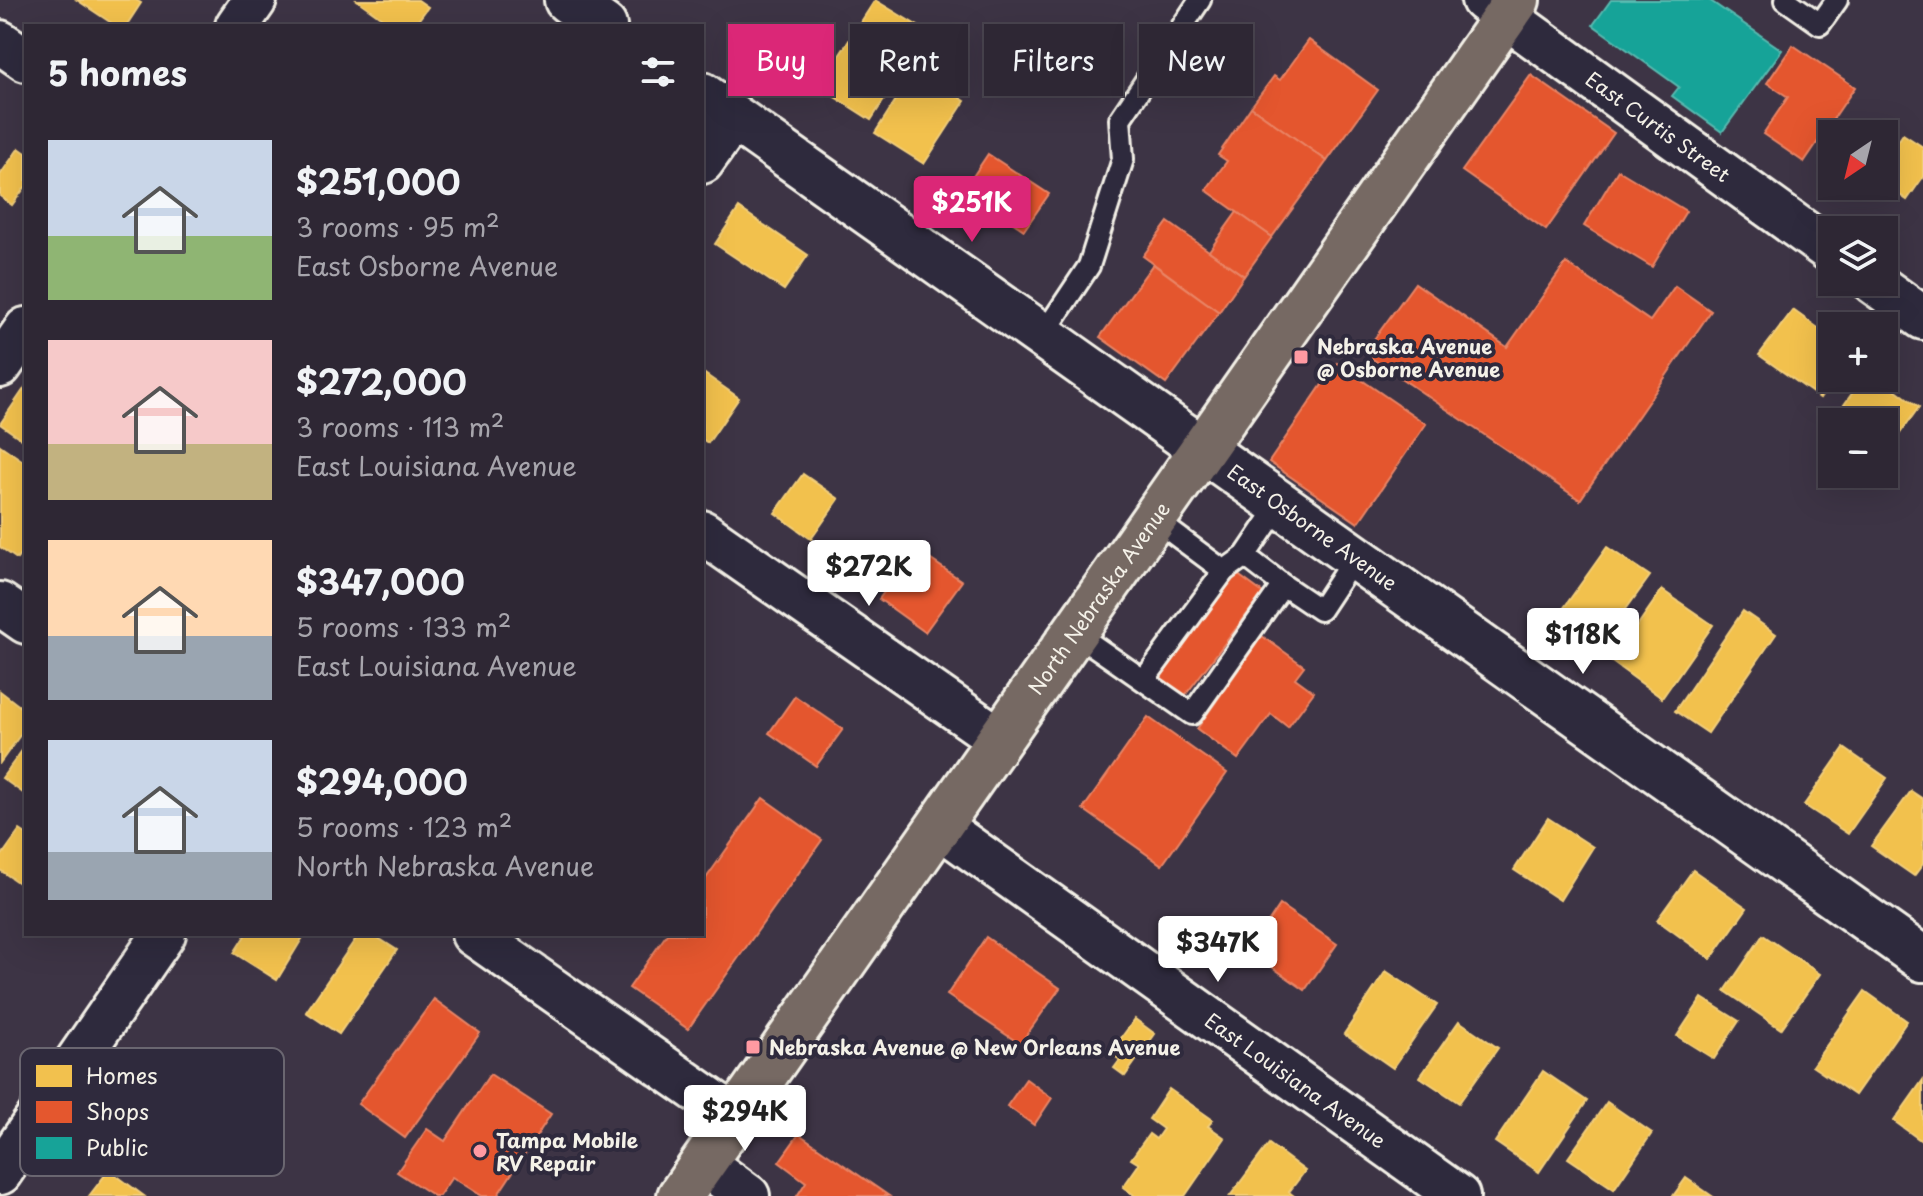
<!DOCTYPE html>
<html lang="en">
<head>
<meta charset="utf-8">
<style>
	body { margin:0; font-family:"Playpen Sans",sans-serif; background:#3a3340; color:#f1f3f6; height:100vh; display:flex; flex-direction:column; font-size:30px; white-space:nowrap }
	* { box-sizing:border-box; margin:0 }
	p { font-size:26px; color:#a7a5ac }
	.icon { flex:none; width:44px; height:44px; fill:none; stroke:currentColor; stroke-width:2; stroke-linecap:round; stroke-linejoin:round }
	.map { position:relative; flex:1; overflow:hidden }
	.sheet { position:absolute; left:24px; top:24px; width:680px; height:912px; display:flex; flex-direction:column; background:#2e2734; border-radius:0px; box-shadow:0 8px 32px #0002,0 0 0 2px #49444f }
	.sheet>* { flex:none }
	.hud { position:absolute; left:728px; top:24px; width:760px; height:72px; display:flex; gap:16px }
	.needle { width:52px; rotate:215deg }
	.controls { position:absolute; left:1818px; top:120px; display:grid; gap:16px }
	.controls a { display:grid; place-items:center; width:80px; height:80px; border-radius:0px; background:#2e2734; box-shadow:0 8px 32px #0002,0 0 0 2px #49444f; font-size:40px }
	.price { position:absolute; translate:-50% -68px; padding:0 18px; border-radius:8px; background:#fff; color:#222; font-size:26px; line-height:52px; filter:drop-shadow(0 2px 4px #0008) }
	.price::after { content:''; position:absolute; left:50%; top:48px; width:24px; height:18px; margin-left:-12px; background:inherit; clip-path:polygon(0 0,100% 0,50% 100%) }
	.price.selected { background:#db2777; color:#fff }
	ul { padding:0; list-style:none }
	li { display:flex; align-items:center; gap:24px; height:200px; padding:0 24px }
	li span { display:grid; place-items:center; flex:none; width:224px; height:160px; border-radius:0px; color:#555 }
	li>.icon { margin-inline-start:auto }
	span .icon { width:96px; height:96px; fill:#fffc; stroke-width:1 }
	li b { font-size:34px }
	h2 { display:flex; justify-content:space-between; align-items:center; height:96px; padding:0 24px; font-size:34px }
	.tag { padding:0 28px; border-radius:0px; background:#2e2734; box-shadow:0 8px 32px #0002,0 0 0 2px #49444f; font-size:28px; line-height:72px }
	.tag.selected { background:#db2777; color:#fff }
	.map>svg:first-child { display:block }
	.homes { fill:#f2c14e; stroke:#f3cf7c; stroke-width:2 }
	.shops { fill:#e4572e; stroke:#e98566; stroke-width:2 }
	.public { fill:#17a398; stroke:#59bab0; stroke-width:2 }
	.lines { fill:none; stroke-linecap:round; stroke-linejoin:round }
	.service-casing { stroke:#f4f1e8; stroke-width:26 }
	.minor-casing { stroke:#f4f1e8; stroke-width:48 }
	.tertiary-casing { stroke:#f4f1e8; stroke-width:50 }
	.primary-casing { stroke:#f4f1e8; stroke-width:50 }
	.service { stroke:#2f2a3d; stroke-width:20 }
	.minor { stroke:#2f2a3d; stroke-width:42 }
	.tertiary { stroke:#2f2a3d; stroke-width:44 }
	.primary { stroke:#766964; stroke-width:44 }
	.poi-dot { fill:#ff9aa2; stroke:#2f2a3d; stroke-width:3 }
	.labels { text-anchor:middle; dominant-baseline:central; stroke-width:8; stroke-linejoin:round; paint-order:stroke }
	.street-label { font-size:20px; fill:#f4f1e8; stroke:#2f2a3d }
	.poi-label { font-size:20px; font-weight:bold; fill:#f4f1e8; stroke:#2f2a3d; text-anchor:start }
	.key { fill:#2f2a3d; stroke:#6a6670; stroke-width:2 }
	.key-label { font-size:22px; fill:#f4f1e8 }
</style>
</head>
<body>
<div class="map">
<svg width="1923" height="1196" viewBox="0 0 1923 1196">
	<rect width="100%" height="100%" fill="#3d3445"/>
	<filter id="ink" filterUnits="userSpaceOnUse"><feTurbulence type="fractalNoise" baseFrequency=".0125" numOctaves="2"/><feDisplacementMap in="SourceGraphic" scale="16" xChannelSelector="R" yChannelSelector="G"/><feConvolveMatrix kernelMatrix="1 2 1 2 8 2 1 2 1" color-interpolation-filters="sRGB"/></filter>
	<g filter="url(#ink)">
		<g class="homes">
			<polygon points="77,0 136,0 141,3 126,26 116,26"/>
			<polygon points="357,0 418,0 428,7 414,26 393,26"/>
			<polygon points="875,0 928,32 871,120 819,87"/>
			<polygon points="929,48 954,64 940,85 965,101 924,164 875,133"/>
			<polygon points="1903,134 1923,147 1923,177 1907,200 1884,184 1884,162"/>
			<polygon points="19,148 26,153 26,186 12,205 0,196 0,175"/>
			<polygon points="739,208 808,255 784,290 715,244"/>
			<polygon points="1793,310 1832,338 1834,378 1820,398 1759,355"/>
			<polygon points="702,372 739,398 708,443 702,439"/>
			<polygon points="1863,378 1880,378 1919,407 1886,453 1884,422 1844,422 1836,416"/>
			<polygon points="26,386 26,442 0,424"/>
			<polygon points="0,445 26,463 26,547 17,559 0,547"/>
			<polygon points="803,474 839,499 811,539 775,513"/>
			<polygon points="1607,547 1650,576 1595,652 1553,623"/>
			<polygon points="1662,590 1713,625 1662,698 1612,662"/>
			<polygon points="1743,611 1776,634 1708,733 1675,711"/>
			<polygon points="0,691 26,711 26,727 0,763"/>
			<polygon points="26,745 26,795 2,778"/>
			<polygon points="1844,748 1887,778 1848,834 1804,805"/>
			<polygon points="1911,791 1923,799 1923,864 1914,876 1871,846"/>
			<polygon points="1548,818 1593,847 1560,900 1514,870"/>
			<polygon points="20,830 26,834 26,888 0,870 0,858"/>
			<polygon points="1693,870 1747,908 1711,959 1657,920"/>
			<polygon points="246,934 305,934 277,980 234,953"/>
			<polygon points="359,934 372,934 397,950 339,1034 306,1012"/>
			<polygon points="1763,935 1820,974 1781,1029 1725,991"/>
			<polygon points="1386,971 1437,1005 1393,1068 1344,1034"/>
			<polygon points="1865,991 1907,1021 1855,1095 1812,1066"/>
			<polygon points="1702,998 1739,1021 1714,1059 1677,1036"/>
			<polygon points="1135,1019 1155,1034 1125,1076 1114,1068 1120,1060 1110,1053"/>
			<polygon points="1459,1021 1498,1048 1459,1103 1420,1077"/>
			<polygon points="1543,1071 1587,1101 1539,1172 1495,1142"/>
			<polygon points="1923,1080 1923,1142 1894,1121"/>
			<polygon points="1169,1089 1213,1120 1208,1126 1225,1138 1185,1196 1135,1196 1123,1187 1139,1164 1131,1159 1149,1134 1156,1139 1163,1129 1149,1119"/>
			<polygon points="1607,1102 1652,1133 1614,1189 1568,1158"/>
			<polygon points="1269,1144 1305,1171 1289,1192 1294,1196 1230,1196"/>
			<polygon points="109,1170 144,1196 89,1196"/>
			<polygon points="1686,1178 1712,1196 1673,1196"/>
		</g>
		<g class="shops">
			<polygon points="1309,40 1378,90 1327,161 1251,107 1274,76 1280,80"/>
			<polygon points="1793,45 1855,87 1804,162 1763,134 1788,97 1767,83"/>
			<polygon points="1531,75 1614,133 1546,230 1462,171"/>
			<polygon points="1251,107 1327,161 1272,237 1206,190 1227,161 1218,155"/>
			<polygon points="988,154 1049,194 1024,230 964,190"/>
			<polygon points="1618,170 1686,211 1652,267 1584,226"/>
			<polygon points="1237,212 1272,237 1244,276 1209,251"/>
			<polygon points="1168,222 1244,276 1219,312 1143,256"/>
			<polygon points="1566,263 1650,321 1675,286 1711,311 1580,500 1364,353 1415,283 1507,347"/>
			<polygon points="1153,264 1219,312 1166,384 1100,337"/>
			<polygon points="1337,363 1426,424 1358,523 1269,462"/>
			<polygon points="915,549 962,581 925,632 879,599"/>
			<polygon points="1237,574 1263,593 1183,698 1158,678"/>
			<polygon points="1262,636 1304,666 1295,678 1314,692 1288,727 1271,714 1238,759 1197,729"/>
			<polygon points="795,696 843,729 816,766 769,733"/>
			<polygon points="1148,717 1227,773 1162,865 1083,809"/>
			<polygon points="763,798 822,840 688,1029 629,988 667,934 702,934 702,884"/>
			<polygon points="1280,905 1337,944 1305,990 1249,951"/>
			<polygon points="986,937 1060,988 1020,1044 947,995"/>
			<polygon points="434,999 480,1033 405,1138 358,1104"/>
			<polygon points="490,1074 551,1114 497,1196 482,1196 452,1177 439,1196 434,1196 397,1172 427,1129 445,1141"/>
			<polygon points="1026,1079 1052,1098 1034,1125 1007,1106"/>
			<polygon points="799,1134 889,1196 797,1196 806,1182 779,1162"/>
		</g>
		<polygon class="public" points="1611,0 1709,0 1782,50 1722,132 1672,96 1679,87 1593,25"/>
		<g class="lines">
			<defs>
				<g id="service">
					<polyline points="1786,0 1820,24 1837,0"/>
					<polyline points="1043,335 1089,266 1123,159 1120,119 1200,0"/>
					<polyline points="1245,556 1283,585"/>
					<polyline points="1224,571 1245,556 1280,504"/>
					<polyline points="1074,632 1192,714 1283,585 1320,610 1355,557"/>
					<polyline points="1144,680 1224,571 1154,519"/>
				</g>
				<g id="minor">
					<path id="s1" d="M1483 0 1832 252"/>
					<polyline points="237,26 255,0"/>
					<polyline points="0,42 26,60"/>
					<polyline points="702,162 734,117"/>
					<polyline points="1873,282 1923,318"/>
					<polyline points="0,366 26,329"/>
					<polyline points="702,532 998,738"/>
					<polyline points="0,604 26,622"/>
					<path id="s2" d="M939 826 1458 1196"/>
					<polyline points="473,934 735,1117"/>
					<polyline points="703,1163 748,1196"/>
					<polyline points="0,1173 164,934"/>
				</g>
				<g id="tertiary">
					<polyline points="567,0 604,26"/>
					<path id="s3" d="M702 95 1923 959"/>
				</g>
				<g id="primary">
					<path id="s4" d="M680 1196 1517 0"/>
				</g>
			</defs>
			<use href="#service" class="service-casing"/>
			<use href="#minor" class="minor-casing"/>
			<use href="#tertiary" class="tertiary-casing"/>
			<use href="#primary" class="primary-casing"/>
			<use href="#service" class="service"/>
			<use href="#minor" class="minor"/>
			<use href="#tertiary" class="tertiary"/>
			<use href="#primary" class="primary"/>
		</g>
	</g>
	<g class="poi-dot">
		<rect x="1293" y="349" width="16" height="16" rx="4"/>
		<rect x="745" y="1039" width="16" height="16" rx="4"/>
		<circle cx="480" cy="1151" r="8"/>
	</g>
	<g class="labels">
		<g class="street-label">
			<text stroke="none"><textPath href="#s1" startOffset="216">East Curtis Street</textPath></text>
			<text stroke="none"><textPath href="#s3" startOffset="748">East Osborne Avenue</textPath></text>
			<text stroke="none"><textPath href="#s4" startOffset="730">North Nebraska Avenue</textPath></text>
			<text stroke="none"><textPath href="#s2" startOffset="438">East Louisiana Avenue</textPath></text>
		</g>
		<g class="poi-label">
			<text x="1317" y="346">Nebraska Avenue<tspan x="1317" dy="23">@ Osborne Avenue</tspan></text>
			<text x="769" y="1047">Nebraska Avenue @ New Orleans Avenue</text>
			<text x="496" y="1140">Tampa Mobile<tspan x="496" dy="23">RV Repair</tspan></text>
		</g>
	</g>
	<rect x="20" y="1048" width="264" height="128" rx="12" class="key"/>
	<rect x="36" y="1065" width="36" height="22" fill="#f2c14e"/>
	<rect x="36" y="1101" width="36" height="22" fill="#e4572e"/>
	<rect x="36" y="1137" width="36" height="22" fill="#17a398"/>
	<g class="key-label">
		<text x="86" y="1084">Homes</text>
		<text x="86" y="1120">Shops</text>
		<text x="86" y="1156">Public</text>
	</g>
</svg>
<div class="controls">
<a><svg class="needle" viewBox="-14 -14 28 28"><path d="M0-13l5 13h-10z" fill="#e53935"/><path d="M0 13l5-13h-10z" fill="#a7a5ac"/></svg></a>
<a><svg class="icon" aria-label="layers" viewBox="0 0 24 24"><path d="M12 4l9 5-9 5-9-5zM3 14l9 5 9-5"/></svg></a>
<a>+</a>
<a>−</a>
</div>
<b class="price selected" style="left:972px;top:244px">$251K</b>
<b class="price" style="left:869px;top:608px">$272K</b>
<b class="price" style="left:1583px;top:676px">$118K</b>
<b class="price" style="left:1218px;top:984px">$347K</b>
<b class="price" style="left:745px;top:1153px">$294K</b>
<div class="hud">
<a class="tag selected">Buy</a>
<a class="tag">Rent</a>
<a class="tag">Filters</a>
<a class="tag">New</a>
</div>
<section class="sheet">
<h2>5 homes<svg class="icon" aria-label="filters" viewBox="0 0 24 24"><path d="M4 7h16M4 17h16"/><circle cx="9" cy="7" r="2"/><circle cx="15" cy="17" r="2"/></svg></h2>
<ul>
<li><span style="background:linear-gradient(#c9d6e8 60%,#8fb573 0)"><svg class="icon" aria-label="home" viewBox="0 0 24 24"><path d="M3 11l9-7 9 7M6 9v11h12V9"/></svg></span><div><b>$251,000</b><p>3 rooms · 95 m²</p><p>East Osborne Avenue</p></div></li>
<li><span style="background:linear-gradient(#f6c9c9 65%,#c2b280 0)"><svg class="icon" aria-label="home" viewBox="0 0 24 24"><path d="M3 11l9-7 9 7M6 9v11h12V9"/></svg></span><div><b>$272,000</b><p>3 rooms · 113 m²</p><p>East Louisiana Avenue</p></div></li>
<li><span style="background:linear-gradient(#ffd9b3 60%,#9aa5b1 0)"><svg class="icon" aria-label="home" viewBox="0 0 24 24"><path d="M3 11l9-7 9 7M6 9v11h12V9"/></svg></span><div><b>$347,000</b><p>5 rooms · 133 m²</p><p>East Louisiana Avenue</p></div></li>
<li><span style="background:linear-gradient(#c9d6e8 70%,#9aa5b1 0)"><svg class="icon" aria-label="home" viewBox="0 0 24 24"><path d="M3 11l9-7 9 7M6 9v11h12V9"/></svg></span><div><b>$294,000</b><p>5 rooms · 123 m²</p><p>North Nebraska Avenue</p></div></li>
</ul>
</section>
</div>
</body>
</html>
